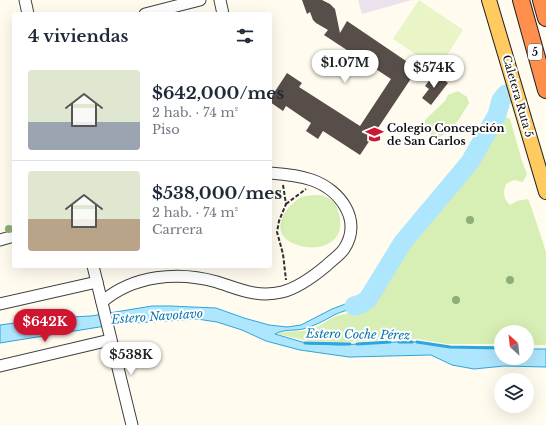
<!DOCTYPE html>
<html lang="es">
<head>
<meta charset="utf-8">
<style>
	body { margin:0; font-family:"Libre Baskerville",serif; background:#f6f6f7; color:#1f2937; height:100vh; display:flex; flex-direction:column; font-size:15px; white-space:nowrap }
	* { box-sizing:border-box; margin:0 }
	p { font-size:13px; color:#747a83 }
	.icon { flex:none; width:22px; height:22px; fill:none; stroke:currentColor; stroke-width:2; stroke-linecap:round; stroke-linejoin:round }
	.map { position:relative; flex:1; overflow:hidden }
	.drawer { position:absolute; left:12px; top:12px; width:260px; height:256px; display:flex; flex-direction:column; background:#fff; border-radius:4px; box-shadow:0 4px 16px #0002 }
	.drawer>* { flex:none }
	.needle { width:26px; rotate:333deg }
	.controls { position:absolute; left:494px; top:325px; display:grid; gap:8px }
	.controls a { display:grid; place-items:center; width:40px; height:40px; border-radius:50%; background:#fff; box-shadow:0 4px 16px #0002; font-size:20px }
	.price { position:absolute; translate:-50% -34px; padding:0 9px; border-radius:14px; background:#fff; color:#222; font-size:13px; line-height:26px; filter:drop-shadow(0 1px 2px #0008) }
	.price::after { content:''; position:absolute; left:50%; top:24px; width:12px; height:9px; margin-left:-6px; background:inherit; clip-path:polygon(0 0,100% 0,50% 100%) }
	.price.on { background:#ce1630; color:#fff }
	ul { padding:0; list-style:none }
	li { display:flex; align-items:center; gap:12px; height:100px; padding:0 16px }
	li+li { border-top:1px solid #e0e1e3 }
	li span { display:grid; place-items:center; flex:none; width:112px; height:80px; border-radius:4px; color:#555 }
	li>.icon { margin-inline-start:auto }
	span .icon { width:48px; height:48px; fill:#fffc; stroke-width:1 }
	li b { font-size:17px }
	h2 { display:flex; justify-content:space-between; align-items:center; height:48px; padding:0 16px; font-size:17px }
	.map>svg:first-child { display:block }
	.industrial { fill:#ebe2ee }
	.green { fill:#d7eeb4 }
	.pitch { fill:#e9f4c7 }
	.water { fill:#aee6fd; stroke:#2ca6dc }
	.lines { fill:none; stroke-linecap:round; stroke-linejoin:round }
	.stream { stroke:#2ca6dc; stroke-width:3 }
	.river { stroke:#aee6fd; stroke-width:19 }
	.building { fill:#584e49 }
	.minor-casing { stroke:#414141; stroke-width:13 }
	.major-casing { stroke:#1f1f1f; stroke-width:16 }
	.highway-casing { stroke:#1f1f1f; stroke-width:18 }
	.path { stroke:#303030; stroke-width:2; stroke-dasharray:4 2; stroke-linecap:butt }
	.minor { stroke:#fff; stroke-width:11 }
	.major { stroke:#ffca5f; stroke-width:14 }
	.highway { stroke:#ff8f4d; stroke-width:16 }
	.tree { fill:#8ead78 }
	.labels { text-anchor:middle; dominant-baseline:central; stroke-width:4; stroke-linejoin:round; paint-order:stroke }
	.shield { fill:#fff; stroke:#565656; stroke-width:1 }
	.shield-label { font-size:10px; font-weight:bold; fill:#0e0e0e }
	.street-label { font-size:11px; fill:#0e0e0e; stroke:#fff }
	.poi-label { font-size:11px; font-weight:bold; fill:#0e0e0e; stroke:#fff; text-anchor:start }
	.water-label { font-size:12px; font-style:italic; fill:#0975ae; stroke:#fff }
</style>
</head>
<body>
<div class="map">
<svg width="546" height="425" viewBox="0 0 546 425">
	<rect width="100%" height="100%" fill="#fffbef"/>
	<polygon class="industrial" points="358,0 412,0 362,14"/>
	<g class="green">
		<path d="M458 91 467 97 469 103C460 117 452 135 435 138 429 133 423 129 425 120L445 101 448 95Z"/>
		<path d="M505 117 510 119 522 161 527 174 523 182 514 180 506 184C503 192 503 199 510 205L517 201 528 199 532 209 546 252V345H527V332H501V344H447L418 339 341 342 309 341 277 334 282 332 303 331 319 326 336 316 367 309 376 300 410 245 477 166Z"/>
		<path d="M320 195C324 196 331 199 334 202 337 206 339 214 340 219 344 250 305 254 286 239 271 225 289 203 302 197 308 195 315 195 320 195Z"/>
	</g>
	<polygon class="pitch" points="419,0 463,30 438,69 393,39"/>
	<path class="water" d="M368 288 373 291 371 299C357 310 349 308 334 315 324 321 314 326 303 329 294 331 283 329 275 334L309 344 340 345 397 342H417L450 347H501V358H527V349H546V367L504 366 474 369 452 365 431 355 349 357 300 350 266 341 242 330 217 322 197 319 118 324 0 343V325L52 318 91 316 152 306H170L216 308 244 318 269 325 287 327 301 325 332 309 356 300 364 294Z"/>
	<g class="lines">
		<g class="stream">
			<polyline points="399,342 412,342"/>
			<polyline points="417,342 450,347 501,348"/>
			<polyline points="305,343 350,344"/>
			<polyline points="357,344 390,342"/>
		</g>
		<polyline class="river" points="354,306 361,304 368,299 403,242 470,162 497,115 501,100 506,94"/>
	</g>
	<g class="building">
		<polygon points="302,0 322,0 330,4 335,9 340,33 347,21 409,63 405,68 414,74 360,155 323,131 318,139 306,131 311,123 286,106 283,111 270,102 270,99 287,73 302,83 299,87 360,126 391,79 324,35 328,30 316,23 313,20 310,12 307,14"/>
		<polygon points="435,73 448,83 431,105 422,98 429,89 425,86"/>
	</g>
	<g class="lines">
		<defs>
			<g id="minor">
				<polyline points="25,0 28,14"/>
				<polyline points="220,0 223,14"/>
				<polyline points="145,14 200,0"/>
				<polyline points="0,240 14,236"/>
				<polyline points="93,266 132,425"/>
				<path d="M102 302C133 275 178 271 217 282 239 289 257 298 282 292 298 288 314 276 326 266 332 260 339 256 344 249 363 220 340 190 312 180 298 175 284 174 270 173"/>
				<polyline points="0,304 97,282"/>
				<polyline points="0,366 110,340"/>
			</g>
			<polyline id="major" points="489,0 546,192"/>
			<g id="highway">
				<polyline points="521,0 546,90"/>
				<polyline points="541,0 546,18"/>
			</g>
		</defs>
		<use href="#minor" class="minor-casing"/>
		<use href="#major" class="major-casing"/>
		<use href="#highway" class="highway-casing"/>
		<g class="path">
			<polyline points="283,185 286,204 279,221 277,232 283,254 286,280"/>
			<polyline points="286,204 306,189"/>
		</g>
		<use href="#minor" class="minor"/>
		<use href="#major" class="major"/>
		<use href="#highway" class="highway"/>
	</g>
	<g class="tree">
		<circle cx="470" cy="220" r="4"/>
		<circle cx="9" cy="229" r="4"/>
		<circle cx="510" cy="280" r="4"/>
		<circle cx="456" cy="300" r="4"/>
	</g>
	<defs>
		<symbol id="school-bare" viewBox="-9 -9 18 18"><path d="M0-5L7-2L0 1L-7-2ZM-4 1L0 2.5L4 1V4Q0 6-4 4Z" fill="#ce1630" stroke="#fff" stroke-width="2.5" paint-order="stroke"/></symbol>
	</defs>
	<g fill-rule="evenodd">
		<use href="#school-bare" x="362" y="122" width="25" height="25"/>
	</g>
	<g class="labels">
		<rect class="shield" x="528" y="44" width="14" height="16" rx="3"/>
		<g class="shield-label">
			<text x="535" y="52">5</text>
		</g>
		<g class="street-label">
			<text transform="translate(518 96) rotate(74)">Caletera Ruta 5</text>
		</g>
		<g class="poi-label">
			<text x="387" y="128">Colegio Concepción<tspan x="387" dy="13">de San Carlos</tspan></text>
		</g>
		<g class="water-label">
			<text transform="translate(157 316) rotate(-4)">Estero Navotavo</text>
			<text transform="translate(358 334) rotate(1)">Estero Coche Pérez</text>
		</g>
	</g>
</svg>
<div class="controls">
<a><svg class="needle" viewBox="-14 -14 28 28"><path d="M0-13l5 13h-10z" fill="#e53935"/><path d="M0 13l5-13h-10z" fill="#747a83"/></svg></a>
<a><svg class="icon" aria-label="layers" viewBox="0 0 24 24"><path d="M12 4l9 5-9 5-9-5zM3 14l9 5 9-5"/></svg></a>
</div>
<b class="price" style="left:345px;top:84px">$1.07M</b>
<b class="price" style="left:434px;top:89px">$574K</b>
<b class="price on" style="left:45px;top:343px">$642K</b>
<b class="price" style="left:131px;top:376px">$538K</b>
<section class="drawer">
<h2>4 viviendas<svg class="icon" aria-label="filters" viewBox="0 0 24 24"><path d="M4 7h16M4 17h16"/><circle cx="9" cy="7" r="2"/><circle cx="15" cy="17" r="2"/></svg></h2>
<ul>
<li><span style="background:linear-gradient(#dfe7d0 65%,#9aa5b1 0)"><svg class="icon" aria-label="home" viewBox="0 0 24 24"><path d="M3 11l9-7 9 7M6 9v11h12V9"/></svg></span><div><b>$642,000/mes</b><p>2 hab. · 74 m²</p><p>Piso</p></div></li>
<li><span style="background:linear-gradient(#dfe7d0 60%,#b9a48a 0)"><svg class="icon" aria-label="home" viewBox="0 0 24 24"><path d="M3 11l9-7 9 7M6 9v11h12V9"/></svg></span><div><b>$538,000/mes</b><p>2 hab. · 74 m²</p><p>Carrera</p></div></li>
</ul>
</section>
</div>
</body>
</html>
